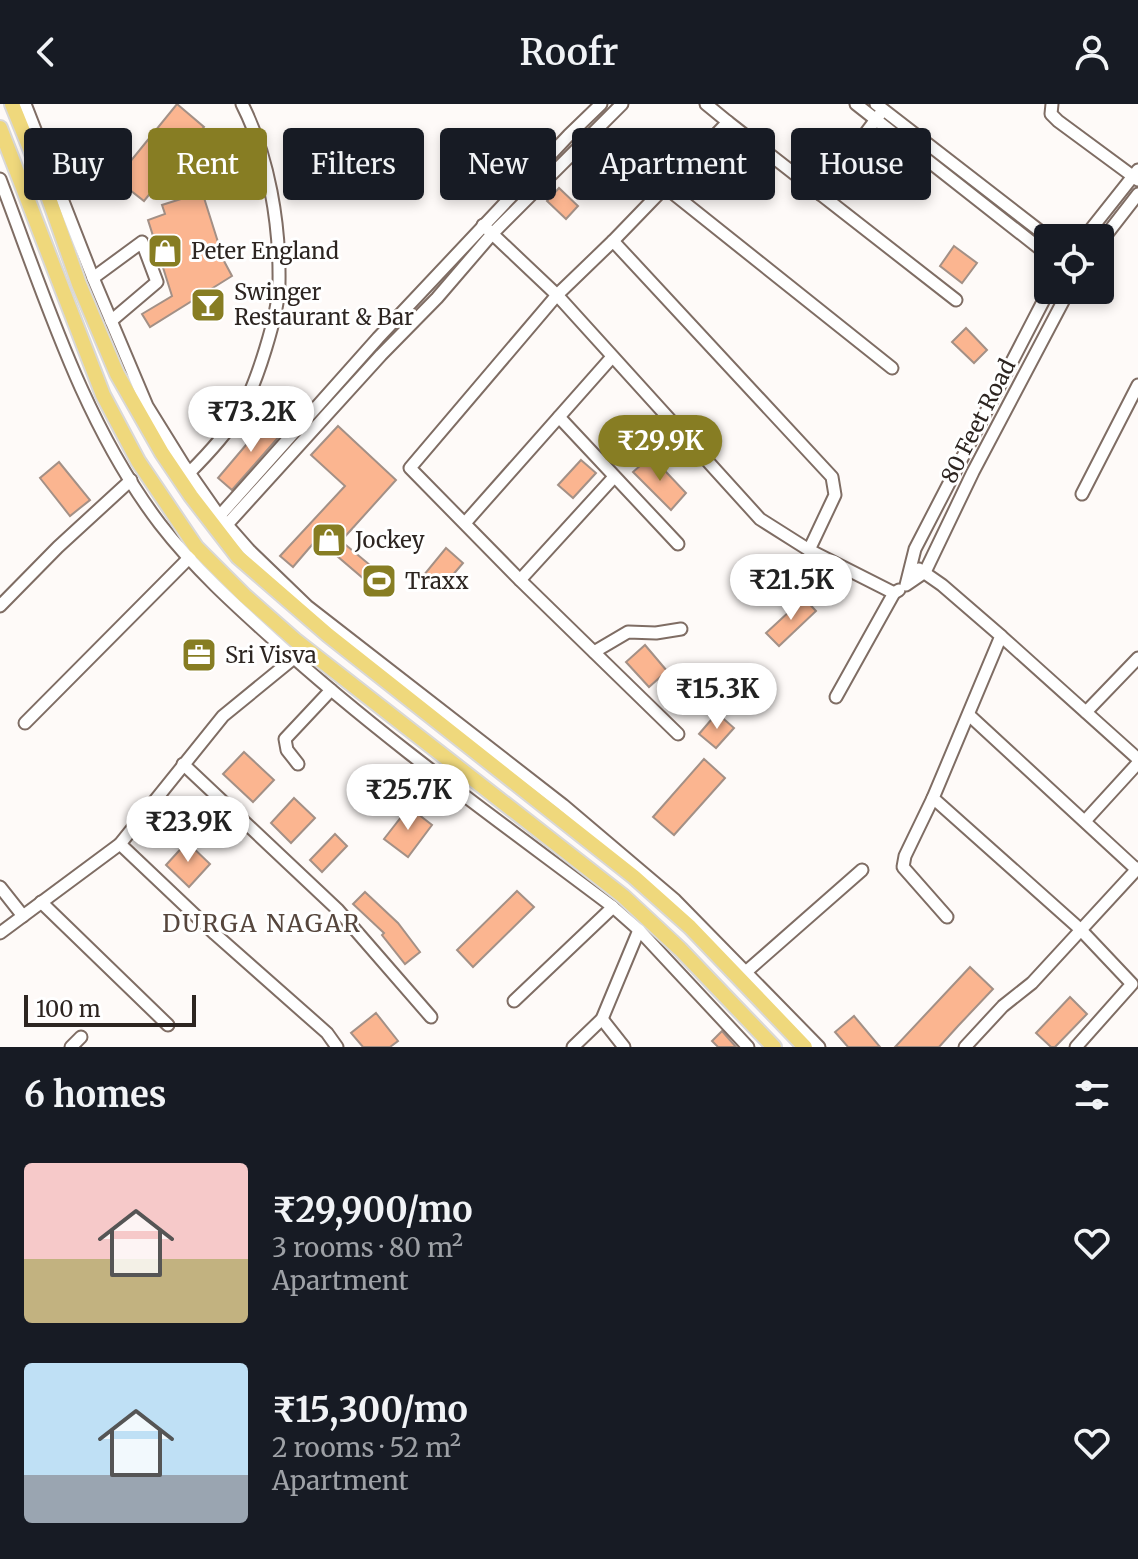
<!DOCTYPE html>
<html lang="en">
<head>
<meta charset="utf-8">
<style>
	body { margin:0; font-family:Merriweather,serif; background:#242831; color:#f1f3f6; height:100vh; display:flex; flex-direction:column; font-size:30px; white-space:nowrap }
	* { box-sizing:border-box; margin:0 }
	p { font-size:26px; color:#9ea1a6 }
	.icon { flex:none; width:44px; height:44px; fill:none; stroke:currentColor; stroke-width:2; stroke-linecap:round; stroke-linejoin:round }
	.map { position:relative; height:943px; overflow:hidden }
	.sheet { display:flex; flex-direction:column; background:#171b24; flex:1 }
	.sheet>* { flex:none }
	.top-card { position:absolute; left:24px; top:24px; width:1090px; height:72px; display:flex; gap:16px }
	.buttons { position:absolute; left:1034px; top:120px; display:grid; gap:16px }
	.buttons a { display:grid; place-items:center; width:80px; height:80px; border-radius:8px; background:#171b24; box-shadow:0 4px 12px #0003; font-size:40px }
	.scale { position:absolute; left:24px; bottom:20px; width:172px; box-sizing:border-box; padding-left:8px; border:4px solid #2d2521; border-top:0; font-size:22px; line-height:28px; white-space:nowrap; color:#2d2521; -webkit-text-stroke:6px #fff; paint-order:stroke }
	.price { position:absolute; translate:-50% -68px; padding:0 18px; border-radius:28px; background:#fff; color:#222; font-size:26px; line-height:52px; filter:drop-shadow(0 2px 4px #0008) }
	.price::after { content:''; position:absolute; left:50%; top:48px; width:24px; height:18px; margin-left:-12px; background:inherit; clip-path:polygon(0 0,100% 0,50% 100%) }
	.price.active { background:#877d23; color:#fff }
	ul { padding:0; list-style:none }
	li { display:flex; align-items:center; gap:24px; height:200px; padding:0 24px }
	li span { display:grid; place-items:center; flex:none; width:224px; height:160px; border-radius:8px; color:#555 }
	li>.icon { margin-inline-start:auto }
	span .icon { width:96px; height:96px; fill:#fffc; stroke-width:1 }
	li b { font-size:34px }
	h2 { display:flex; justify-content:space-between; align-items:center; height:96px; padding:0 24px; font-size:34px }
	.chip { padding:0 28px; border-radius:8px; background:#171b24; box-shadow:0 4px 12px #0003; font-size:28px; line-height:72px }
	.chip.active { background:#877d23; color:#fff }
	header { display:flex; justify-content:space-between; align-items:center; height:104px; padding:0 24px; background:#171b24; font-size:36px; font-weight:600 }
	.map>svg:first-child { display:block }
	.building { fill:#fbb590; stroke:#a39086; stroke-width:2 }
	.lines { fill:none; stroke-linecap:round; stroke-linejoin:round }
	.minor-casing { stroke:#7f6d64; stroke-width:15 }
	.major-casing { stroke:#d9d8d7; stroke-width:18 }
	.minor { stroke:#fff; stroke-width:11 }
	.major { stroke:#efd87c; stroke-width:14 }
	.labels { text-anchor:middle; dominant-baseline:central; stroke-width:6; stroke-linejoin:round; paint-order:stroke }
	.poi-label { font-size:22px; fill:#2d2521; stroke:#fff; text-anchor:start }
	.street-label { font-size:22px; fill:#2d2521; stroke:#fff }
	.neighbourhood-label { font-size:24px; letter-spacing:2px; fill:#56463d; stroke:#fff }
</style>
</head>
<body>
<header><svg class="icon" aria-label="back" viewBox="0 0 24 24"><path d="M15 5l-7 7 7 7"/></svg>Roofr<svg class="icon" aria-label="person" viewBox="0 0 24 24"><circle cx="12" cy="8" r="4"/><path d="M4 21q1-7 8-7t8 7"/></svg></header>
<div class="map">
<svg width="1138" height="943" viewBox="0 0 1138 943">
	<rect width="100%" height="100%" fill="#fefaf8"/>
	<g class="building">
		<polygon points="177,0 204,23 144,97 116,75"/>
		<polygon points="878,35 902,52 891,66 867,49"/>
		<polygon points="199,78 224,157 232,172 150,223 142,210 172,192 148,116 165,110 162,101 187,93 183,82"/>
		<polygon points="559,84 578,102 566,115 547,97"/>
		<polygon points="954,142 977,159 962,179 940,162"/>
		<polygon points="966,224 987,246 974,259 952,238"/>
		<polygon points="268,315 283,328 232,386 218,374"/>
		<polygon points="338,322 396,376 341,437 388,476 378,487 317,435 293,463 280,452 345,382 311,351"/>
		<polygon points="651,352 686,389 671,406 633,368"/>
		<polygon points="581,356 596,369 573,394 558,381"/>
		<polygon points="59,358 90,396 70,412 40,374"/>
		<polygon points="446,444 463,459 440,486 423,472"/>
		<polygon points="804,494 816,507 779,542 766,529"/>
		<polygon points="645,541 667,567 649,583 626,558"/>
		<polygon points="717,609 734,624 716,644 699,630"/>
		<polygon points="244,648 274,676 253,698 223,670"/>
		<polygon points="704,655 725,674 674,731 653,713"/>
		<polygon points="294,694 315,714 291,739 271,719"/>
		<polygon points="409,703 432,721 408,753 384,735"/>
		<polygon points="335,730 347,742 322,768 310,756"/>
		<polygon points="187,738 210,760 189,783 166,761"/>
		<polygon points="517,787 534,803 473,863 457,846"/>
		<polygon points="365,788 398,819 420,848 405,860 382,831 384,829 353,800"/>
		<polygon points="970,863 993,885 958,922 939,943 895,943"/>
		<polygon points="1070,893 1087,910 1055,943 1051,943 1036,929"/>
		<polygon points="376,909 398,937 390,943 363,943 351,929"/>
		<polygon points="854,912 880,943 848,943 835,928"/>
		<polygon points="722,927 736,943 718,943 712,937"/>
	</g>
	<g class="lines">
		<defs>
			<g id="minor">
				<polyline points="25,0 93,174 147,302 183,360 220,413 249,446 307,502 563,701 675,796 819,943"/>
				<polyline points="706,0 728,18"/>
				<polyline points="856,0 1048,151"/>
				<polyline points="876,0 1049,134"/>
				<polyline points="1052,0 1051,10 1058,17 1138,76"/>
				<path d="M0 75C45 193 83 319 160 420 194 464 235 501 275 537 382 634 499 717 613 803L639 826 748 943"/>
				<polyline points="665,83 892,264"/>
				<polyline points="820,90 880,10"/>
				<polyline points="483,121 557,191 613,137 832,373 835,391 809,446"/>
				<polyline points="1084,134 1138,66"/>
				<polyline points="613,137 728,18 956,196"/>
				<polyline points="1100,139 1138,90"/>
				<polyline points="93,174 142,138 157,178 111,217"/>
				<polyline points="1049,186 915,445 906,481 925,468 973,368 1069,186"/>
				<polyline points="559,313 678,440"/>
				<path d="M189 369C208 350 226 331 240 308 256 282 279 209 279 179 280 120 269 53 242 0"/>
				<polyline points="1082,390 1138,281"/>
				<polyline points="215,417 378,234 569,31 601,0"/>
				<polyline points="465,419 612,253"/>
				<polyline points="223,425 381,251 437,194 492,130 622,0"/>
				<polyline points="919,465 942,481 1001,532 933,694 1080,825 1132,880 1076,943"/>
				<polyline points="520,476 614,373"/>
				<polyline points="0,502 58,443 131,376"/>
				<polyline points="1001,532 1138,655"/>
				<polyline points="594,548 628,528 656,529 681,525"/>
				<polyline points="836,593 894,489 899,486"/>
				<polyline points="1086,608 1138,554"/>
				<polyline points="969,611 1136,765"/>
				<polyline points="25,619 190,453"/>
				<polyline points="678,630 520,476 410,364 557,191 760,415 809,446 894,489"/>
				<polyline points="183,660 338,806 431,913"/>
				<polyline points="298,660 287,646 285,635 331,586"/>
				<polyline points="933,694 905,752 903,763 947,813"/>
				<polyline points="1085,717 1138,659"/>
				<polyline points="120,740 215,830 327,929 337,943"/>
				<polyline points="0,783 23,812"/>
				<polyline points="41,798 168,921"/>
				<polyline points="0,829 120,740 223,612 294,554"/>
				<polyline points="747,867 862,766"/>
				<polyline points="514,897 613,803"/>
				<polyline points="602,915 624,943"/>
				<polyline points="71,943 81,933"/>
				<polyline points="573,943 602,915 639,826"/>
				<polyline points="965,943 1003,902 1032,879 1138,764"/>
			</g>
			<g id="major">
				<polyline points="12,0 40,69 79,180 117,270 162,349 191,392 238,453 328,531 634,773 690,823 805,943"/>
				<polyline points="0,24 103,291 138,357 196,443 245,492 295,536 623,792 680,845 774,943"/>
			</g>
		</defs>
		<use href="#minor" class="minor-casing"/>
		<use href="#major" class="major-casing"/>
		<use href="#minor" class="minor"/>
		<use href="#major" class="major"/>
	</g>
	<defs>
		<symbol id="shop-square" viewBox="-11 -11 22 22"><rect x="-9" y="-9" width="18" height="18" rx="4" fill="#877d23" stroke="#fff"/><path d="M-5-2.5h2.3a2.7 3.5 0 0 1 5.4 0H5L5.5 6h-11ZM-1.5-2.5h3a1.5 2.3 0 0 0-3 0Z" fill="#fff"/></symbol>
		<symbol id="bar-square" viewBox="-11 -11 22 22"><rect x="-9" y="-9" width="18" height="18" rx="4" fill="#877d23" stroke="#fff"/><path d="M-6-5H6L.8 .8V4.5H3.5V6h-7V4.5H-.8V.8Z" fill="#fff"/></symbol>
		<symbol id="stadium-square" viewBox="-11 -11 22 22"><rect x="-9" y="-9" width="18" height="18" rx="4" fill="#877d23" stroke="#fff"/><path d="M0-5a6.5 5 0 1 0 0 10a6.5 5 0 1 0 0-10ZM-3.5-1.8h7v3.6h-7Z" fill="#fff"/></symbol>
		<symbol id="office-square" viewBox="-11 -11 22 22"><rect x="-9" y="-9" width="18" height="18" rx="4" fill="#877d23" stroke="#fff"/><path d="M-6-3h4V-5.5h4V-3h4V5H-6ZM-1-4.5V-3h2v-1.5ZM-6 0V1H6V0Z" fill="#fff"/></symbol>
	</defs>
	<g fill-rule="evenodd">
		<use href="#shop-square" x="145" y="127" width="40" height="40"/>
		<use href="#bar-square" x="188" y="181" width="40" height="40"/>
		<use href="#shop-square" x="309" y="416" width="40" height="40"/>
		<use href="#stadium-square" x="359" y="457" width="40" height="40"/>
		<use href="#office-square" x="179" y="531" width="40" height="40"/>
	</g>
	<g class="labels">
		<g class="poi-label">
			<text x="191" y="147">Peter England</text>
			<text x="234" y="188">Swinger<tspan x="234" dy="25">Restaurant &amp; Bar</tspan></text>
			<text x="355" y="436">Jockey</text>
			<text x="405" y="477">Traxx</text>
			<text x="225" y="551">Sri Visva</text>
		</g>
		<g class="street-label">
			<text transform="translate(978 317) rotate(-63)">80 Feet Road</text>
		</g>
		<g class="neighbourhood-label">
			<text x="262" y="819">DURGA NAGAR</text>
		</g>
	</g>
</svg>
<div class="buttons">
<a><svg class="icon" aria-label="locate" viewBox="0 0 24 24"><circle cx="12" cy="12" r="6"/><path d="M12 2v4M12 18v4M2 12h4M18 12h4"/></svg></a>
</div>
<div class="scale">100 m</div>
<b class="price" style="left:251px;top:350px">₹73.2K</b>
<b class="price active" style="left:660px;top:379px">₹29.9K</b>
<b class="price" style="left:791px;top:518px">₹21.5K</b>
<b class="price" style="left:717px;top:627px">₹15.3K</b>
<b class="price" style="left:408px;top:728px">₹25.7K</b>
<b class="price" style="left:188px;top:760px">₹23.9K</b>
<div class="top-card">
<a class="chip">Buy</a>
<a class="chip active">Rent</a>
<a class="chip">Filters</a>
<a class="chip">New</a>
<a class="chip">Apartment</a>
<a class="chip">House</a>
</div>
</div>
<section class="sheet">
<h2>6 homes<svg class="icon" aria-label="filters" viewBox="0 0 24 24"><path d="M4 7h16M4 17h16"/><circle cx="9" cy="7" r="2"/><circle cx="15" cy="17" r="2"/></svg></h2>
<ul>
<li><span style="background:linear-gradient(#f6c9c9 60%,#c2b280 0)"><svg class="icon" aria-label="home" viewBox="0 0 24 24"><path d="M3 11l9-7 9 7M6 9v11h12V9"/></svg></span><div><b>₹29,900/mo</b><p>3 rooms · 80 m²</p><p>Apartment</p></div><svg class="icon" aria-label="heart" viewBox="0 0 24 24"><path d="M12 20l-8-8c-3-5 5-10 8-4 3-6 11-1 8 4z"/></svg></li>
<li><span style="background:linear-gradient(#bfe0f5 70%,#9aa5b1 0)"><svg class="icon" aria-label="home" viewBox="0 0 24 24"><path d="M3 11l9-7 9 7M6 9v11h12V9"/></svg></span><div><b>₹15,300/mo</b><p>2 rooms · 52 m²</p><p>Apartment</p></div><svg class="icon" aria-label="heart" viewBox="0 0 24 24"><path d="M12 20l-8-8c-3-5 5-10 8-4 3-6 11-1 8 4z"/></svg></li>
</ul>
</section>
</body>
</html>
